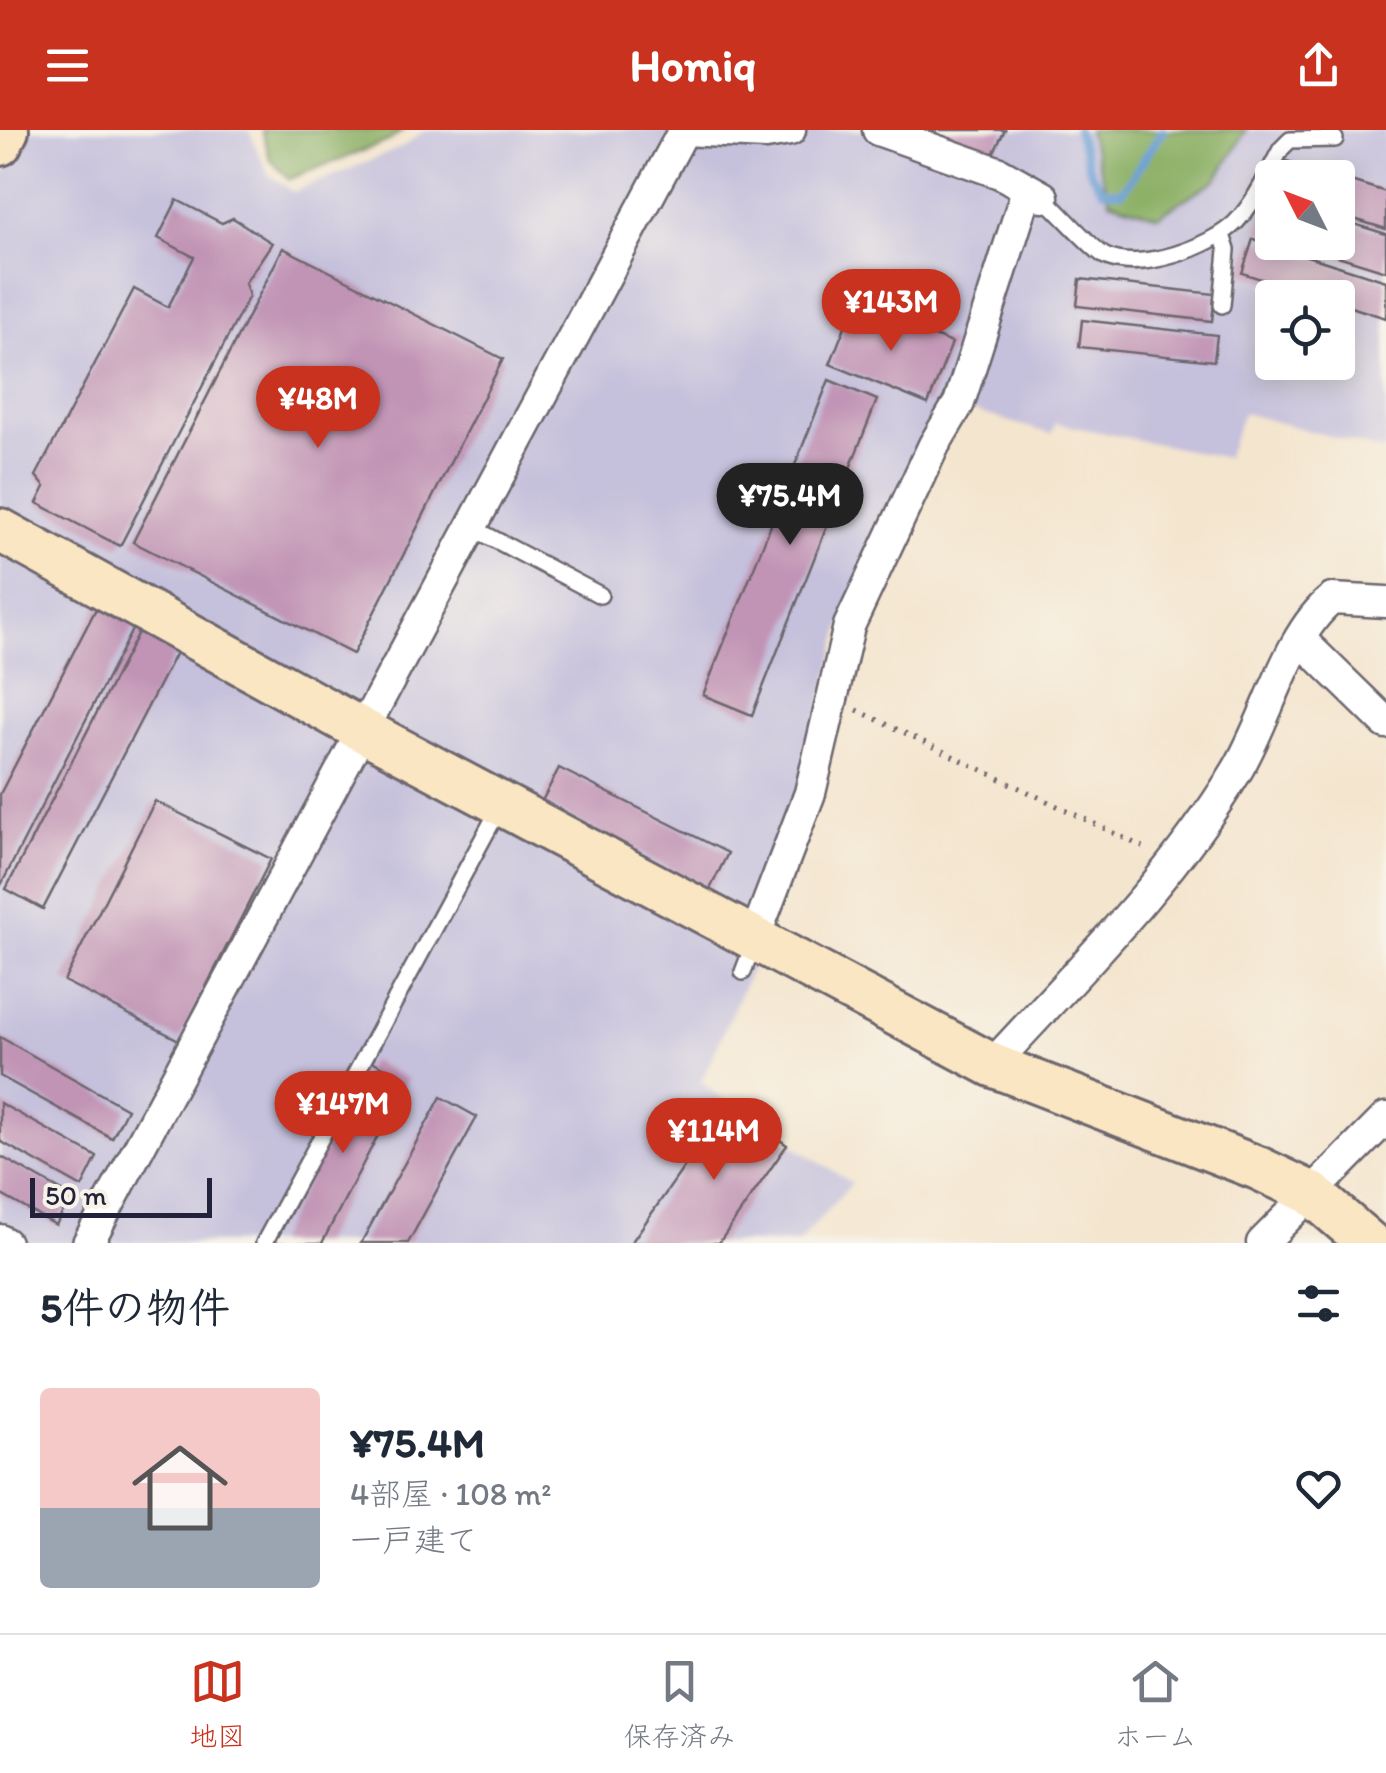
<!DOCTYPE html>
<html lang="ja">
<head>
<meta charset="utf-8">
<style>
	body { margin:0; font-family:Itim,"Klee One",sans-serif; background:#f6f6f7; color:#1f2937; height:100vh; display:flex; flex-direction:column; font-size:38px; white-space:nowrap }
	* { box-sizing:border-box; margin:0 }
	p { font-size:32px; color:#747a83 }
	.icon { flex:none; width:55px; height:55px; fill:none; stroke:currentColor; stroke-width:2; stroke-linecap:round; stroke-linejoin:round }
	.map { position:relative; height:1113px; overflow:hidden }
	.sheet { display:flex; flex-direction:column; background:#fff; flex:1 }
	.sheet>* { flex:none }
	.needle { width:65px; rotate:312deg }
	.fabs { position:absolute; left:1255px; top:30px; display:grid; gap:20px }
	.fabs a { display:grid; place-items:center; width:100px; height:100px; border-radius:10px; background:#fff; box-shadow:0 5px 25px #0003; font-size:50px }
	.scale { position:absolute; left:30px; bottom:25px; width:182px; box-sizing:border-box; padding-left:10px; border:5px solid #22223b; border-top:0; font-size:28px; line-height:35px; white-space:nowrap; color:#22223b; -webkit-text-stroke:8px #f7f3e8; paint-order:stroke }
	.price { position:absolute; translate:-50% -85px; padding:0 22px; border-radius:35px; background:#c8321e; color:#fff; font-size:32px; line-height:65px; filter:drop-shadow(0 2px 5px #0008) }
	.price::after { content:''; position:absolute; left:50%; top:60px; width:30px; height:22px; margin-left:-15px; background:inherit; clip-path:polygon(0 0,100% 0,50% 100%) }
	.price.current { background:#222; color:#fff }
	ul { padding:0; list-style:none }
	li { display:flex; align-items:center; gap:30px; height:250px; padding:0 40px }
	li+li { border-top:2px solid #e0e1e3 }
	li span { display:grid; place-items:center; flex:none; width:280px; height:200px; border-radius:10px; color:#555 }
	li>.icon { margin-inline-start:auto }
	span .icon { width:120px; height:120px; fill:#fffc; stroke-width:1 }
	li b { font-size:42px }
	h2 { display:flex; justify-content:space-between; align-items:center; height:120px; padding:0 40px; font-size:42px }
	header { display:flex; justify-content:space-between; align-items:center; height:130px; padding:0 40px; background:#c8321e; color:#fff; font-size:45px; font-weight:800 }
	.tabs { display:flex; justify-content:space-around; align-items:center; height:140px; border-top:2px solid #e0e1e3; background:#fff; font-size:28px; color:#747a83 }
	.tabs a { display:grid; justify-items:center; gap:5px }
	.tabs .current { color:#c8321e }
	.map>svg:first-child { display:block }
	.industrial { fill:#c5c0db; fill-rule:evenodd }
	.forest { fill:#8cb066; stroke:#576950; stroke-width:2.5 }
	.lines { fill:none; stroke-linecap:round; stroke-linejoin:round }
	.stream { stroke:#699ed5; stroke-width:8 }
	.building { fill:#c194b5 }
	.lane-casing { stroke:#6c666e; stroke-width:20 }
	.street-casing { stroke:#6c666e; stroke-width:35 }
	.secondary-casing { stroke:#6c666e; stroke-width:48 }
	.path { stroke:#6c666e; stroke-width:5; stroke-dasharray:2.5 8; stroke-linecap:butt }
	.lane { stroke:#fff; stroke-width:15 }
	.street { stroke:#fff; stroke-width:30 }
	.secondary { stroke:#fbe6c3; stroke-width:42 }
</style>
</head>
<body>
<header><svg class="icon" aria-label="menu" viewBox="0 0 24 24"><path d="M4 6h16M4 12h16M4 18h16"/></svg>Homiq<svg class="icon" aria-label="share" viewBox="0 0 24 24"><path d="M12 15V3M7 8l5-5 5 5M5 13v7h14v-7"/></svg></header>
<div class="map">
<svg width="1386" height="1113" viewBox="0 0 1386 1113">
	<rect width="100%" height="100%" fill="#f7f3e8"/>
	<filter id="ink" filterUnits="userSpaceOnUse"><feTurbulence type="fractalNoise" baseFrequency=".01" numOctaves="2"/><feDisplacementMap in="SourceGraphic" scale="20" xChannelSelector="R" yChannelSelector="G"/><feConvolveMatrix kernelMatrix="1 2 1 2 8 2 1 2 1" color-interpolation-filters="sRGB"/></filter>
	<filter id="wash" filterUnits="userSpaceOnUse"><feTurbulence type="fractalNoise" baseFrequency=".0048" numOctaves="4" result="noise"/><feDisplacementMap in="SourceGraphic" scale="40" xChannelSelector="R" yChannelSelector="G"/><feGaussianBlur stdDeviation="2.25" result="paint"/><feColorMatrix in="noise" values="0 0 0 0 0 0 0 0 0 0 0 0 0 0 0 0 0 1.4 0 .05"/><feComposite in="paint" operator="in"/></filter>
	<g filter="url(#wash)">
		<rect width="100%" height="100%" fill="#f4e5ce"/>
		<path class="industrial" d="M26 0H249L268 44 294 62 403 17 425 0H1386V316L1384 321 1243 283 1226 328 1056 293 1051 304 950 274 841 497 757 826 701 952 728 974 852 1053 798 1113H0V51ZM1272 48H1338V112H1272ZM1272 168H1338V232H1272Z"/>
		<g class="forest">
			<polygon points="262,0 403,0 389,11 289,49 270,29"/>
			<polygon points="1088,0 1246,0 1217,49 1158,86 1110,71"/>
		</g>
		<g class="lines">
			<polyline class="stream" points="1077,0 1091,43 1103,60 1122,62 1163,0"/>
		</g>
		<g id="blocks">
			<g class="building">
				<polygon points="929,0 1005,0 990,30"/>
				<polygon points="1283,30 1386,62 1386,99 1338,84 1338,48 1277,48"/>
				<polygon points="1268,67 1272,69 1272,106 1258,101"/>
				<polygon points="177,70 222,93 233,88 272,113 245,153 249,166 120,416 37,373 45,357 36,346 134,159 168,177 194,127 158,108"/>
				<polygon points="1338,89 1386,104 1386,141 1296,113 1338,112"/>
				<polygon points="1253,109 1386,151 1386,188 1338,173 1338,168 1321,168 1242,143"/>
				<polygon points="283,118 503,229 353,524 133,412"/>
				<polygon points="1080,149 1215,164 1212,191 1077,176"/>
				<polygon points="854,174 952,213 928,274 830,234"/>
				<polygon points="1082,190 1217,205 1214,231 1079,217"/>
				<polygon points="829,250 877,270 752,585 703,565"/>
				<polygon points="98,475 135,494 0,757 0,664"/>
				<polygon points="145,489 183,509 43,779 6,759"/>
				<polygon points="559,638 728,723 710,759 541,673"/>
				<polygon points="155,671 271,729 179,910 64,851"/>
				<polygon points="0,907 127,979 112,1008 0,946"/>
				<polygon points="370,930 407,949 322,1113 275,1113"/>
				<polygon points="441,967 477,987 408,1113 361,1113"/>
				<polygon points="0,973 97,1027 82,1057 0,1011"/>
				<polygon points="728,974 787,1015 719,1113 631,1113"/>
				<polygon points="0,1026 71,1066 56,1095 0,1064"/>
			</g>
		</g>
	</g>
	<g filter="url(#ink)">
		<use href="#blocks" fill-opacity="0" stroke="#6c666e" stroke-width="2.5"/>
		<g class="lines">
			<defs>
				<g id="lane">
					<path d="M1043 67C1058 80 1092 119 1105 126 1140 143 1211 117 1236 92 1256 71 1268 43 1281 19L1290 10 1335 9"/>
					<polyline points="1222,105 1227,120 1222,175"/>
					<polyline points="471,397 600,465"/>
					<polyline points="743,842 754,813"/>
					<polyline points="264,1113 500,677"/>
				</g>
				<g id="street">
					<polyline points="878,0 1000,43 1043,67"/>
					<polyline points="1301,510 1386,593"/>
					<polyline points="754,809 810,663 849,496 934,315 959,273 1027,60"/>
					<path d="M992 935C1078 841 1170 751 1236 642 1267 592 1287 504 1332 469L1386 472"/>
					<polyline points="0,1110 5,1113"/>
					<polyline points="88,1113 684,0 766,4 790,0"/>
					<polyline points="1262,1113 1386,988"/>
				</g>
				<g id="secondary">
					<polyline points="0,14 7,0"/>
					<polyline points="0,400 362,600 992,935 1258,1038 1311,1063 1369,1113"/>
				</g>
			</defs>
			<use href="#lane" class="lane-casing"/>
			<use href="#street" class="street-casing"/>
			<use href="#secondary" class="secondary-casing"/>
			<polyline class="path" points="857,580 1149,720"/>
			<use href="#lane" class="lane"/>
			<use href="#street" class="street"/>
			<use href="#secondary" class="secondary"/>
		</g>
	</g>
</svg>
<div class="fabs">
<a><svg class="needle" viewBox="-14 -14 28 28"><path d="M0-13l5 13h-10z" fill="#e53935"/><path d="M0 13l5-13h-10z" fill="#747a83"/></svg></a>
<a><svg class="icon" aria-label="locate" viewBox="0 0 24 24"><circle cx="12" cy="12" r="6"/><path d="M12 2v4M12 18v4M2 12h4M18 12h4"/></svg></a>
</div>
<div class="scale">50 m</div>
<b class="price" style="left:891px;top:224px">¥143M</b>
<b class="price" style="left:318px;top:321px">¥48M</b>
<b class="price current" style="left:790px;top:418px">¥75.4M</b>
<b class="price" style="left:343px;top:1026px">¥147M</b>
<b class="price" style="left:714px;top:1053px">¥114M</b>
</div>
<section class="sheet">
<h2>5件の物件<svg class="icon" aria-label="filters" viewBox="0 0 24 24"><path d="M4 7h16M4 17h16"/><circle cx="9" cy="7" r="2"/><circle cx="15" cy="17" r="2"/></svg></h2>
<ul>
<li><span style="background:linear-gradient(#f6c9c9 60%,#9aa5b1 0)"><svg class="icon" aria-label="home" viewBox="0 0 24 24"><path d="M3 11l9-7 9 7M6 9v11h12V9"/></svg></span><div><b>¥75.4M</b><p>4部屋 · 108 m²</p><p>一戸建て</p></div><svg class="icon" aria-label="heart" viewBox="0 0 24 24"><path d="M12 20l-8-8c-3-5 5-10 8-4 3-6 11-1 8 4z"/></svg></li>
</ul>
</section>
<nav class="tabs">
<a class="current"><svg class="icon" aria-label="map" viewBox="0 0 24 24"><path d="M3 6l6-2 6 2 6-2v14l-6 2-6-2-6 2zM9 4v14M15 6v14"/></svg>地図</a>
<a><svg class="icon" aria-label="saved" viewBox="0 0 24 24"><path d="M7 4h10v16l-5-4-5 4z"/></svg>保存済み</a>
<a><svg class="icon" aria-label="home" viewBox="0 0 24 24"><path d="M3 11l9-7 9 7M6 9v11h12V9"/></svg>ホーム</a>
</nav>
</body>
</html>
